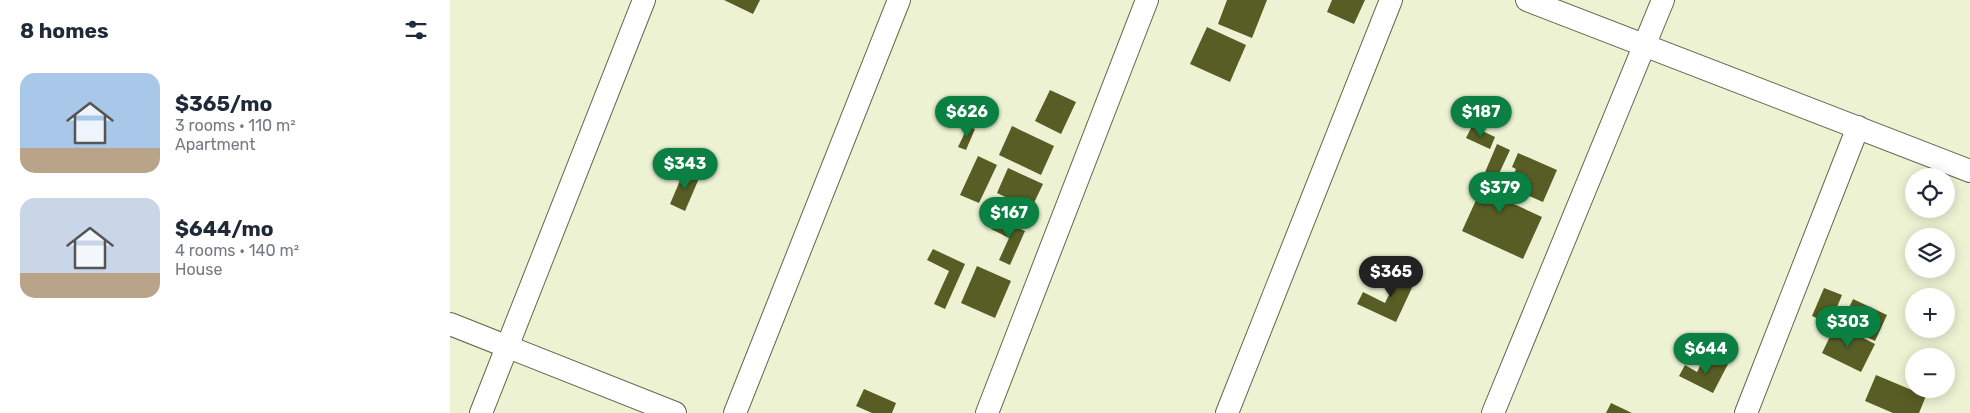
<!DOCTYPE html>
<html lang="en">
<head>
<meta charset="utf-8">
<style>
	body { margin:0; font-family:Rubik,sans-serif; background:#f6f6f7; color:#1f2937; height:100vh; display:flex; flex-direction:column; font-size:19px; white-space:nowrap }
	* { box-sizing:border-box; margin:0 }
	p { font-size:16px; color:#747a83 }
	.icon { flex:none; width:28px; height:28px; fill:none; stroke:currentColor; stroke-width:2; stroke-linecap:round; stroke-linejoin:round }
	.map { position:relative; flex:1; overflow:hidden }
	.details { display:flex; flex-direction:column; background:#fff; width:450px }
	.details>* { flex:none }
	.controls { position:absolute; left:1455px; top:168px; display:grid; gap:10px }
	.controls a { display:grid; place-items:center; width:50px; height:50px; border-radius:50%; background:#fff; box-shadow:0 2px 12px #0003; font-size:25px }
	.price { position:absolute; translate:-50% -42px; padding:0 11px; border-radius:18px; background:#0b8043; color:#fff; font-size:16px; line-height:32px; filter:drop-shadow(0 1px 2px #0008) }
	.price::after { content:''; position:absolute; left:50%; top:30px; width:15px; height:11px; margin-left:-8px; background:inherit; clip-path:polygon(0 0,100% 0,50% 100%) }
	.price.active { background:#222; color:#fff }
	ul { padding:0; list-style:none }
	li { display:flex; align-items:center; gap:15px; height:125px; padding:0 20px }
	li span { display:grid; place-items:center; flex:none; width:140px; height:100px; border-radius:15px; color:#555 }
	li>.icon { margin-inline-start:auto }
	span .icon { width:60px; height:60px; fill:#fffc; stroke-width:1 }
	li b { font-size:21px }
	h2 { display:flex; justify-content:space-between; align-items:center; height:60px; padding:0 20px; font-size:21px }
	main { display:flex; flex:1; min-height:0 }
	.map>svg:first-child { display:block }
	.building { fill:#575d24 }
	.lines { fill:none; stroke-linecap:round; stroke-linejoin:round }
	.minor-casing { stroke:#63674c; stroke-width:24 }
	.minor { stroke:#fff; stroke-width:22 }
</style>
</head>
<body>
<main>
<section class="details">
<h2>8 homes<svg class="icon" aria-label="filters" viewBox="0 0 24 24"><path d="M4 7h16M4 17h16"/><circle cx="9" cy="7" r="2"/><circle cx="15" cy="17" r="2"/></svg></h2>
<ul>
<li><span style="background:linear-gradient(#a9c7e8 75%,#b9a48a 0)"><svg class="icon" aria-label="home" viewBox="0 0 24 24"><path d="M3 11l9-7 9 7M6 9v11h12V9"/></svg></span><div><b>$365/mo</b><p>3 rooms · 110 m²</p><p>Apartment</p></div></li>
<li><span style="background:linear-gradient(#c9d6e8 75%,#b9a48a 0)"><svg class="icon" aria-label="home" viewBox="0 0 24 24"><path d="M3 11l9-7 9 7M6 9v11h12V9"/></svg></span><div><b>$644/mo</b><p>4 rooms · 140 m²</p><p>House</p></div></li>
</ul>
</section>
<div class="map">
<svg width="1520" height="413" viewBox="0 0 1520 413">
	<rect width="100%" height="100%" fill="#edf2d3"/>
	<g class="building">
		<polygon points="274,0 310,0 303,14"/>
		<polygon points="777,0 817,0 802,38 768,24"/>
		<polygon points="882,0 915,0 904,24 877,12"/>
		<polygon points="757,27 796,45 780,82 740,64"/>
		<polygon points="600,90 626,102 611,134 585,121"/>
		<polygon points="518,126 525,129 516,150 508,147"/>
		<polygon points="562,126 604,146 591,175 549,155"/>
		<polygon points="1022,126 1045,137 1040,149 1016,138"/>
		<polygon points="1047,144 1060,150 1040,193 1092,217 1073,259 1012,231 1031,189 1023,185 1027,175 1033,177"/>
		<polygon points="1068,153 1107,170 1093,202 1058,187 1066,169 1062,167"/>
		<polygon points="528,156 547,165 529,203 510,195"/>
		<polygon points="558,168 593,184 581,209 547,193"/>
		<polygon points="235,169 250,176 235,211 220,204"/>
		<polygon points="546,218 575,231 560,265 549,260 559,238 541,229"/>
		<polygon points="483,249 515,264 495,309 484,304 499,271 477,260"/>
		<polygon points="527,266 561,281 545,318 511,303"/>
		<polygon points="951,270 967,277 946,322 907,304 913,292 935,303"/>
		<polygon points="1374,288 1392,295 1380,324 1362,316"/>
		<polygon points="1403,299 1437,315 1425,341 1391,325"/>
		<polygon points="1386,324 1425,344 1411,372 1372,353"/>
		<polygon points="1265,358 1278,364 1263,393 1229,376 1235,365 1247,372 1253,360 1261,365"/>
		<polygon points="1426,375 1476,396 1469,413 1443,413 1415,401"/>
		<polygon points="414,389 446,403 442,413 422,413 406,406"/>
		<polygon points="1161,403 1182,413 1156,413"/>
	</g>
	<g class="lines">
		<defs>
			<g id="minor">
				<polyline points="1077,0 1520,171"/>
				<polyline points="0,324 225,413"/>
				<polyline points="31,413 194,0"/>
				<polyline points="285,413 449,0"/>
				<polyline points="537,413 697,0"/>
				<polyline points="777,413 941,0"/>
				<polyline points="1043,413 1213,0"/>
				<polyline points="1296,413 1408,127"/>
			</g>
		</defs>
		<use href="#minor" class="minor-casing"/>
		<use href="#minor" class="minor"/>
	</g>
</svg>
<div class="controls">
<a><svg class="icon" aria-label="locate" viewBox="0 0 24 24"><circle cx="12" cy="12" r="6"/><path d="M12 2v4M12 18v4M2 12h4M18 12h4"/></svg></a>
<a><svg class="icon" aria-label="layers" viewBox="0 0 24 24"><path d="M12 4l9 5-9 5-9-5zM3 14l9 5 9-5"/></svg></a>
<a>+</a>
<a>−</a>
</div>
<b class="price" style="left:517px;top:138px">$626</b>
<b class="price" style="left:1031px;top:138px">$187</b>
<b class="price" style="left:235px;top:190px">$343</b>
<b class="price" style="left:1050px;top:214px">$379</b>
<b class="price" style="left:559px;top:239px">$167</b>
<b class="price active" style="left:941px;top:298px">$365</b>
<b class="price" style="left:1398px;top:348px">$303</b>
<b class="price" style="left:1256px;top:375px">$644</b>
</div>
</main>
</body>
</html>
